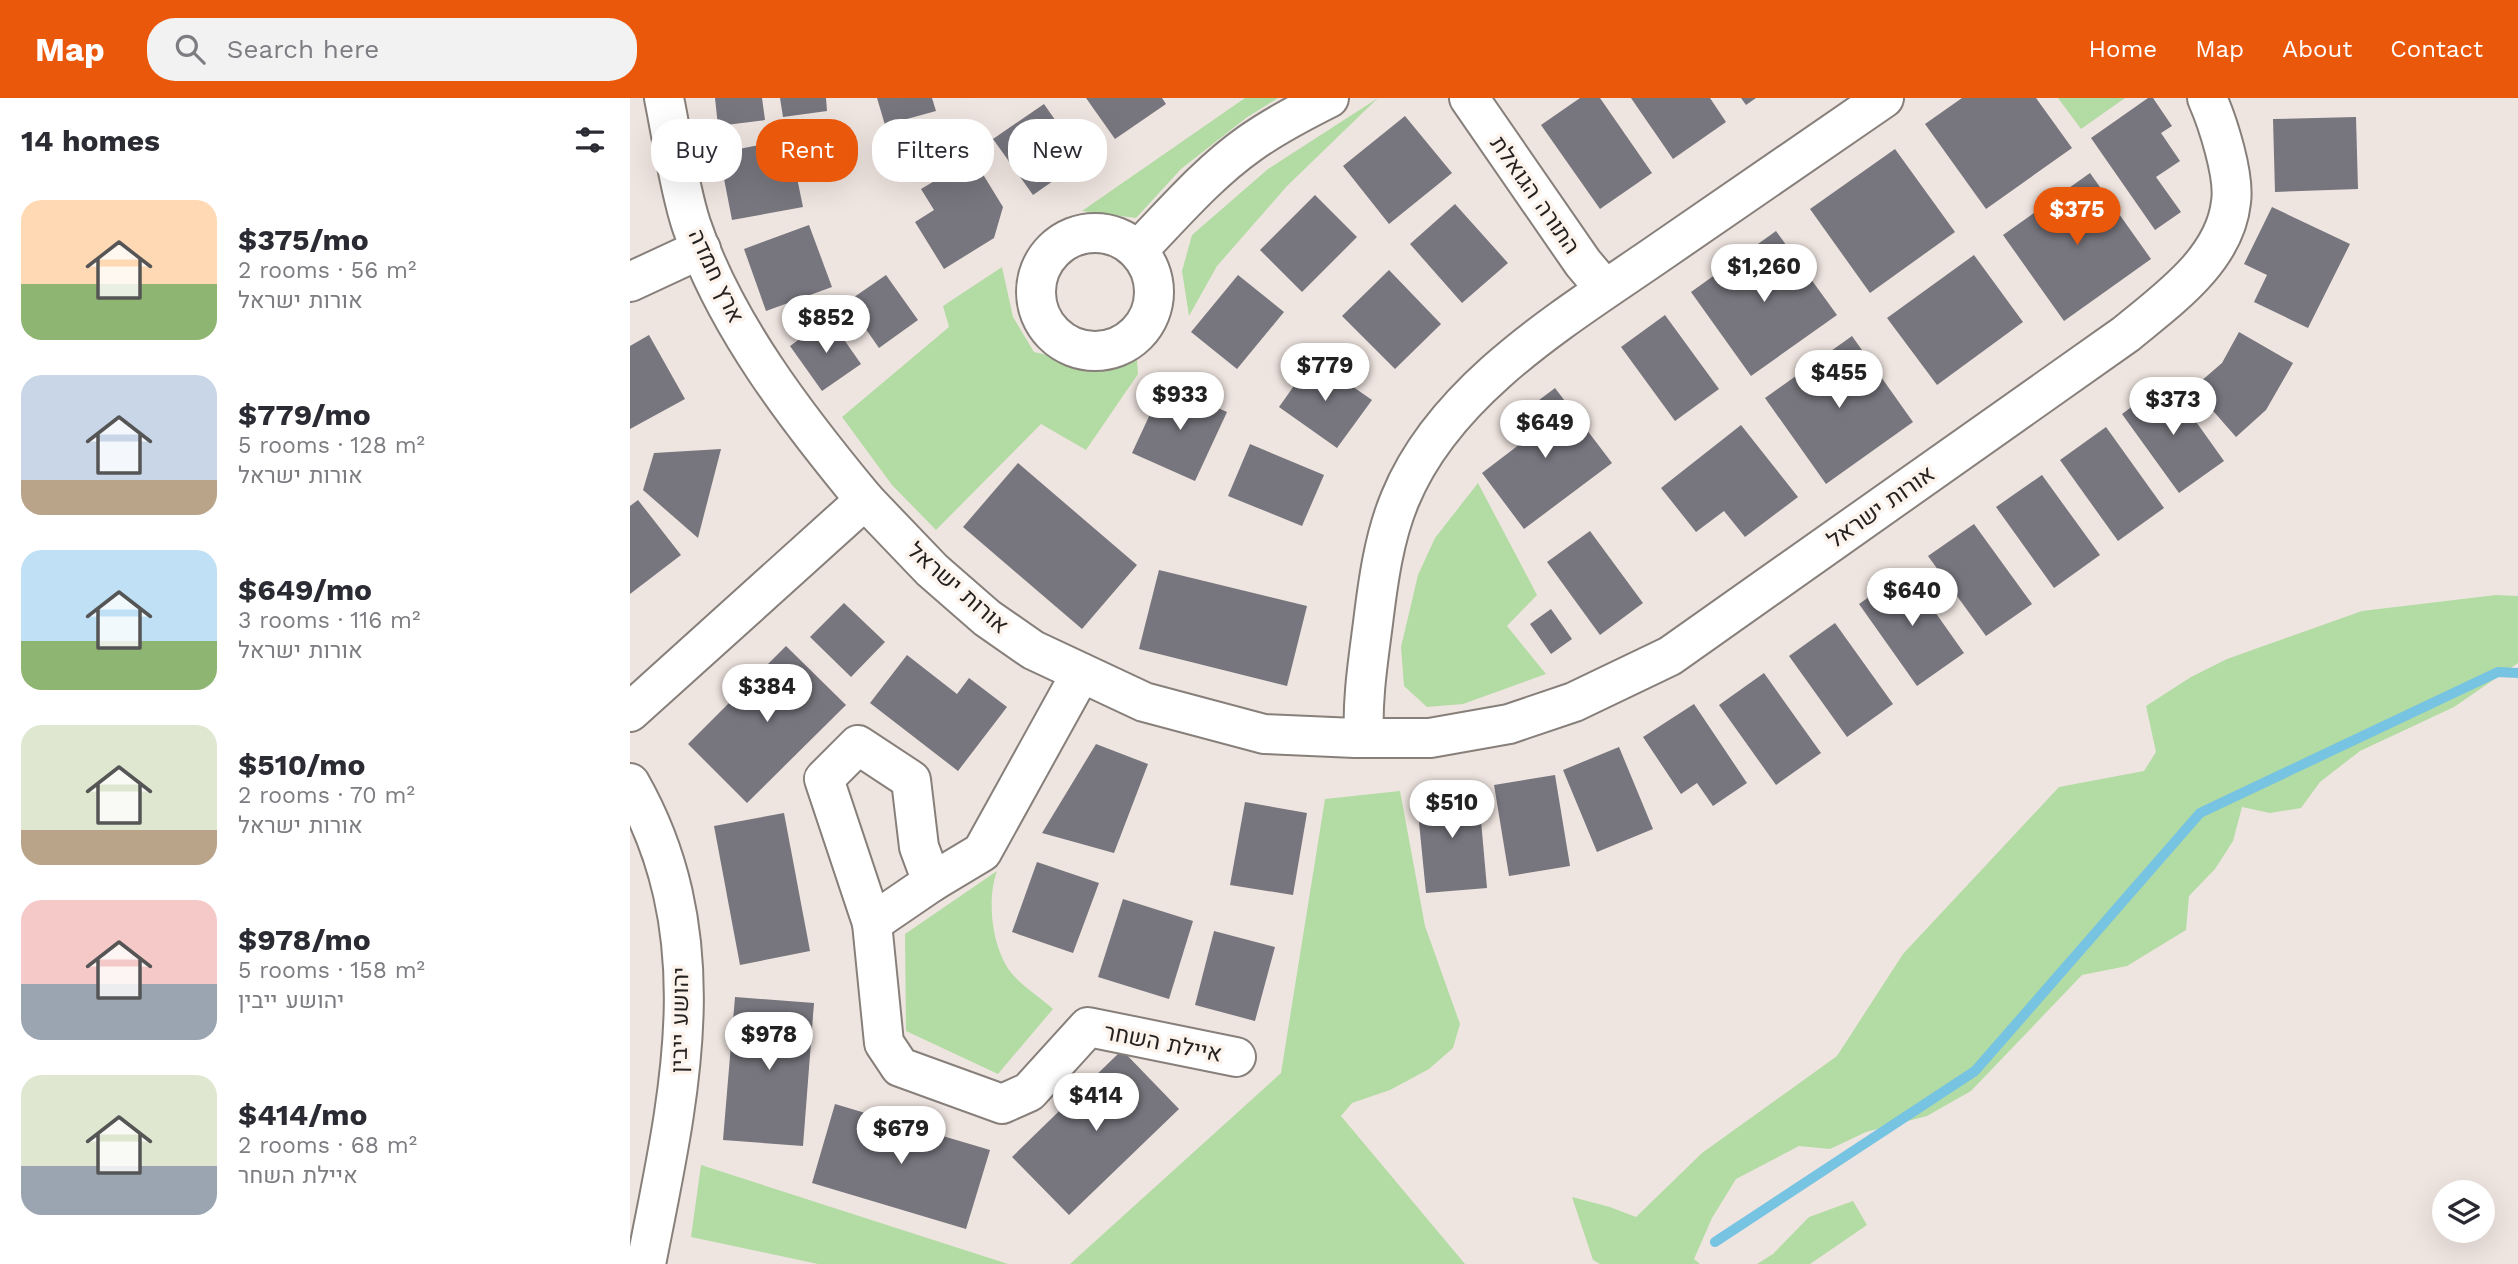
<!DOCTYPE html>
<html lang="en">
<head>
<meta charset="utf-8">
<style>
	body { margin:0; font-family:"Work Sans",Heebo,sans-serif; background:#f2f2f3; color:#2b2b33; height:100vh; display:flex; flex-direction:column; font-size:26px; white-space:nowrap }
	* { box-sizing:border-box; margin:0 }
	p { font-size:23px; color:#7c7c81 }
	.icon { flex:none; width:38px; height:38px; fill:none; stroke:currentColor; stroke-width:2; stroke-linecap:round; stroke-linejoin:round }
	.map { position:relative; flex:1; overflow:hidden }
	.drawer { display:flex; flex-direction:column; background:#fff; width:630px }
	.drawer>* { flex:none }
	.hud { position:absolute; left:21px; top:21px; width:665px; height:63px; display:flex; gap:14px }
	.fabs { position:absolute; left:1802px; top:1082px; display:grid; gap:14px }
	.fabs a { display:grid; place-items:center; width:63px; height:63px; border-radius:50%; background:#fff; box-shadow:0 7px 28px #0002; font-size:35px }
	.price { position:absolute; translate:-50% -60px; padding:0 16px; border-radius:24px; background:#fff; color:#222; font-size:23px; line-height:46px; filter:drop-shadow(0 2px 4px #0008) }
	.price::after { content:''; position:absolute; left:50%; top:42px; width:21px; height:16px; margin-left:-10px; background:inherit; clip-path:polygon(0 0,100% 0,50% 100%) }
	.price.current { background:#ea580c; color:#fff }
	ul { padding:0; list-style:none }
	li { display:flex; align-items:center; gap:21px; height:175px; padding:0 21px }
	li span { display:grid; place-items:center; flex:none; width:196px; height:140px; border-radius:21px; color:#555 }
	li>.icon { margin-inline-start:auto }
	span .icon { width:84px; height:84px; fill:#fffc; stroke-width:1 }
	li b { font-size:30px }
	h2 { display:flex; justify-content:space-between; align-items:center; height:84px; padding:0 21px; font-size:30px }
	.pill { padding:0 24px; border-radius:28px; background:#fff; box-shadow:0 7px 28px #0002; font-size:24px; line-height:63px }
	.pill.current { background:#ea580c; color:#fff }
	header { display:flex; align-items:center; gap:42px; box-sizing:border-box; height:98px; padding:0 35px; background:#ea580c; color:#fff }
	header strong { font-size:33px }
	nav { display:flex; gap:38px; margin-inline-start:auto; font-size:24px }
	.search { width:490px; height:63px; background:#f2f2f3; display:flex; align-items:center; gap:18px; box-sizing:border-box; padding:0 24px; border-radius:28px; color:#7c7c81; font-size:26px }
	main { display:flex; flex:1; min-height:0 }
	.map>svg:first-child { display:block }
	.green { fill:#b3dba4 }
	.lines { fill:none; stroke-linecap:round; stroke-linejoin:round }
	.stream { stroke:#76c3e2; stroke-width:10 }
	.building { fill:#77757d }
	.minor-casing { stroke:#877f7a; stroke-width:42 }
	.minor { stroke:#fff; stroke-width:38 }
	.labels { text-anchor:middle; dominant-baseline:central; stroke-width:7; stroke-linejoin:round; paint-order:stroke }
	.street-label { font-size:23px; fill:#24211f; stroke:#fcf3ed }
</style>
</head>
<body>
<header>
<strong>Map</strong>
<div class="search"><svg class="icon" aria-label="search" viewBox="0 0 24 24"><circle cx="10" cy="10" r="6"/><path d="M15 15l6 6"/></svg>Search here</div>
<nav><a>Home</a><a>Map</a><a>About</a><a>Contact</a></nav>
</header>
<main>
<section class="drawer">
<h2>14 homes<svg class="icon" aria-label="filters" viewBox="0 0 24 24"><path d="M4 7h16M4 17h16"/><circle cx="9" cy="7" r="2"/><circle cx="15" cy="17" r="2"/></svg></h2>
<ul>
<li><span style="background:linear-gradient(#ffd9b3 60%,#8fb573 0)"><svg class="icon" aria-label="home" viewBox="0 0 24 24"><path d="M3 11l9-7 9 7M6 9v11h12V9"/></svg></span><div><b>$375/mo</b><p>2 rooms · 56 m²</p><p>אורות ישראל</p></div></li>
<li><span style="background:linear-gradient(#c9d6e8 75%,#b9a48a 0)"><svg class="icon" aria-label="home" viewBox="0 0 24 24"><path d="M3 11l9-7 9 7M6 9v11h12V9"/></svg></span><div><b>$779/mo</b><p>5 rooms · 128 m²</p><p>אורות ישראל</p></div></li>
<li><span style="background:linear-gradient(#bfe0f5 65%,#8fb573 0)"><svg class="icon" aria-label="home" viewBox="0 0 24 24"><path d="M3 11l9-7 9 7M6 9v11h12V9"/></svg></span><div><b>$649/mo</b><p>3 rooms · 116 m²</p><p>אורות ישראל</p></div></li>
<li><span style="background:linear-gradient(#dfe7d0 75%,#b9a48a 0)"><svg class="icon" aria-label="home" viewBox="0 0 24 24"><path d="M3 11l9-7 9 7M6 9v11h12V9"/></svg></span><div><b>$510/mo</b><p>2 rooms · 70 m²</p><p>אורות ישראל</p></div></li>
<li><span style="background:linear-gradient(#f6c9c9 60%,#9aa5b1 0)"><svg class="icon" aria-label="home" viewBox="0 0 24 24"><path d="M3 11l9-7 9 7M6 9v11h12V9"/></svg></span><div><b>$978/mo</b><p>5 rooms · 158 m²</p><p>יהושע ייבין</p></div></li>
<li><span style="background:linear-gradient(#dfe7d0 65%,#9aa5b1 0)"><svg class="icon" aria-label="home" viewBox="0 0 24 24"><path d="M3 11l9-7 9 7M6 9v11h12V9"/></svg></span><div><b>$414/mo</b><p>2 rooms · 68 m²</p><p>איילת השחר</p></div></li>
</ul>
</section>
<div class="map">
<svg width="1888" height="1166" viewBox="0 0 1888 1166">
	<rect width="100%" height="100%" fill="#efe5e0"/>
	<g class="green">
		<polygon points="615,0 648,0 616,20 551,71 506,120 452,113"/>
		<polygon points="748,0 657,88 587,168 559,218 552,173 562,137 638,71"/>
		<polygon points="1428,0 1495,0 1451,31"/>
		<polygon points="372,169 383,219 404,254 434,261 497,256 507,262 508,276 456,352 411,326 306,432 262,387 212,319 319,229 313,208"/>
		<polygon points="848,385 907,497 877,528 916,576 833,606 797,609 774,588 771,549 788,477 805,440"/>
		<polygon points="1866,497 1888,498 1888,565 1824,609 1730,653 1690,684 1671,710 1640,715 1612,709 1603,743 1585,771 1559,798 1556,832 1497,868 1452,877 1341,993 1297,1018 1236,1034 1200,1051 1169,1048 1106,1081 1082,1120 1064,1161 1070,1166 970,1166 963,1162 942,1099 980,1109 1006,1119 1072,1055 1207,958 1273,856 1429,689 1514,673 1526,654 1516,608 1561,579 1597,561 1732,513"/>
		<polygon points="770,693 795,828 830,926 823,950 799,971 760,992 722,1005 711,1018 835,1166 440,1166 651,975 695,701"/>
		<path d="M367 773C356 802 362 856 385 879 396 891 411 900 423 911L368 976 276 933 275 836Z"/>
		<polygon points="71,1067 378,1166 188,1166 61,1139"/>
		<polygon points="1223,1103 1237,1127 1180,1166 1127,1166 1143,1156 1179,1119"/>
	</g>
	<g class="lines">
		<polyline class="stream" points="1085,1144 1345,973 1570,715 1868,574 1888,575"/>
	</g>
	<g class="building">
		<polygon points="85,0 132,0 135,22 88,28"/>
		<polygon points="150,0 196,0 197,13 153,19"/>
		<polygon points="247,0 302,0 306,13 255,27"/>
		<polygon points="456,0 532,0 536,6 485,41"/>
		<polygon points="950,0 970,0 1022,75 970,111 911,27"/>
		<polygon points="1001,0 1080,0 1096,24 1043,61"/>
		<polygon points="1111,0 1126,0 1116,7"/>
		<polygon points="1332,0 1406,0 1442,50 1356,111 1295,26"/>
		<polygon points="1518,0 1523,0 1542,28 1531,35 1550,63 1526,79 1551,114 1525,132 1461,40"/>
		<polygon points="414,6 453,62 403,97 363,41"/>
		<polygon points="775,18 822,75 759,126 713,68"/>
		<polygon points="1726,19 1728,91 1645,94 1643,21"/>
		<polygon points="159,41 173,109 102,122 89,55"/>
		<polygon points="1265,51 1325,134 1240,195 1180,111"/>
		<polygon points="343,60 373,109 364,140 314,171 285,124 304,112 291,91"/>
		<polygon points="1460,75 1521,161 1434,223 1373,137"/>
		<polygon points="685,97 727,139 672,194 630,152"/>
		<polygon points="825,106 878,165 832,205 780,146"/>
		<polygon points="1642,109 1720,146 1678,230 1624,204 1637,177 1614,166"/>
		<polygon points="179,127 202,189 136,213 114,151"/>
		<polygon points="1146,133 1207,217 1121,278 1061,194"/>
		<polygon points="1344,157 1393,224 1307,287 1257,220"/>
		<polygon points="759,172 811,226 765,271 712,218"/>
		<polygon points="256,177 288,222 249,250 217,204"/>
		<polygon points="608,177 654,214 607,271 561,234"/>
		<polygon points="1035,217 1089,291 1045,323 991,249"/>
		<polygon points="199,220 231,266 192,293 160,248"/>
		<polygon points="1609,234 1663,265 1636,312 1606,339 1563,290 1592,265"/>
		<polygon points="19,237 55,301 0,331 0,248"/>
		<polygon points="1222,238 1283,324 1196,386 1135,300"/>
		<polygon points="683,261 742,302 707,350 649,309"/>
		<polygon points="1537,283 1594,363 1549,395 1492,316"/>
		<polygon points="534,286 597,314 565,383 502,355"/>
		<polygon points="925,290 982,365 894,431 852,375 890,346 876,327"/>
		<polygon points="1111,327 1168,399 1115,439 1094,413 1066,434 1031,390"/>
		<polygon points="1476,329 1534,410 1488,443 1430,362"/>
		<polygon points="620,346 694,377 672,428 598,398"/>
		<polygon points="91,351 68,440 13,392 24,355"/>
		<polygon points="388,365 507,467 452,531 333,429"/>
		<polygon points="1412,377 1470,457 1424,490 1366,409"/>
		<polygon points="8,402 51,457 0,496 0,408"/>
		<polygon points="1344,426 1402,506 1356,538 1298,458"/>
		<polygon points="960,433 1013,505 970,537 917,464"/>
		<polygon points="529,472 677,508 657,588 509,551"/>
		<polygon points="1276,473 1334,555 1287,588 1229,506"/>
		<polygon points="214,505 255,544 221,579 180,539"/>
		<polygon points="921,511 942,541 921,556 900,526"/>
		<polygon points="1205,525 1263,606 1217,639 1159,558"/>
		<polygon points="156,548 216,607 117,705 58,646"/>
		<polygon points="277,557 327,596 339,580 377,609 328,673 240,605"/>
		<polygon points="1134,575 1191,655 1146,687 1089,607"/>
		<polygon points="1064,606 1117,685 1083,708 1067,685 1051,696 1013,639"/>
		<polygon points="466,646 518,666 484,755 412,735"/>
		<polygon points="989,649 1023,731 967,754 933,672"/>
		<polygon points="925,677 940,768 879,778 864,687"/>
		<polygon points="848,689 857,790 796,795 786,694"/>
		<polygon points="615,704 677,715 663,797 600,787"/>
		<polygon points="154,715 180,853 110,867 84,728"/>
		<polygon points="407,764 469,785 443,855 382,834"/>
		<polygon points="493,801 563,823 539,901 468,879"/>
		<polygon points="584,833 645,849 625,923 565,907"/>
		<polygon points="105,899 184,905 173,1048 93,1042"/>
		<polygon points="492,952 549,1011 439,1117 382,1059"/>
		<polygon points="205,1006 360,1052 336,1131 182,1085"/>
	</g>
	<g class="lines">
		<defs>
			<g id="minor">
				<path d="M34 0C42 39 49 89 61 126 95 227 167 320 235 402"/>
				<polyline points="839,0 953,165 975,191"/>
				<circle cx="465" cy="194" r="59"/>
				<path d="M508 152C543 116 578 75 619 46 644 28 671 14 699 0"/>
				<polyline points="0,184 71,151"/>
				<polyline points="451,575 352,754 302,784 242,825 254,945 270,969 372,1006 399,994 458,929 606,959"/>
				<path d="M0 614 235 402 302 472 357 520 403 552 514 604 634 636 725 640H800L879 626 944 604 1040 558 1496 236C1537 202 1595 162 1601 104 1605 78 1588 25 1577 0"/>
				<path d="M734 640C732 601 738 564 743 525 748 484 754 439 770 401 814 293 931 222 1023 159 1100 106 1177 53 1254 0"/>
				<path d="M0 685C89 841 48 1002 16 1166"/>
				<polyline points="242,825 194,681 228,647 281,682 289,749 302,784"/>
			</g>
		</defs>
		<use href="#minor" class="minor-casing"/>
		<use href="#minor" class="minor"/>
	</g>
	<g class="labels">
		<g class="street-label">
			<text transform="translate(905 97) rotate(55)">התורה הגואלת</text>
			<text transform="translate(86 178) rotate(65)">ארץ חמדה</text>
			<text transform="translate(1251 409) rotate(-35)">אורות ישראל</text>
			<text transform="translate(328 490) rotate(41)">אורות ישראל</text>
			<text transform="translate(50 922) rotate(-89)">יהושע ייבין</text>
			<text transform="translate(533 945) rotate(11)">איילת השחר</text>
		</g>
	</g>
</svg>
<div class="fabs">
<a><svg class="icon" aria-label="layers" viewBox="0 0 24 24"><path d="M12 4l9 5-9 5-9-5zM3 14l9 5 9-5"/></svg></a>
</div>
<b class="price current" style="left:1447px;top:149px">$375</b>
<b class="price" style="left:1134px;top:206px">$1,260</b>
<b class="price" style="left:196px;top:257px">$852</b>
<b class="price" style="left:695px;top:305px">$779</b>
<b class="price" style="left:1209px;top:312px">$455</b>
<b class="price" style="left:550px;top:334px">$933</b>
<b class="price" style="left:1543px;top:339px">$373</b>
<b class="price" style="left:915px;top:362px">$649</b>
<b class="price" style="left:1282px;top:530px">$640</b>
<b class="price" style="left:137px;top:626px">$384</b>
<b class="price" style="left:822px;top:742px">$510</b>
<b class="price" style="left:139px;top:974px">$978</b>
<b class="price" style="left:466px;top:1035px">$414</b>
<b class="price" style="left:271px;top:1068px">$679</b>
<div class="hud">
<a class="pill">Buy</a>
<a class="pill current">Rent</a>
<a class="pill">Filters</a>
<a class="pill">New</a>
</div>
</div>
</main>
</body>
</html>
